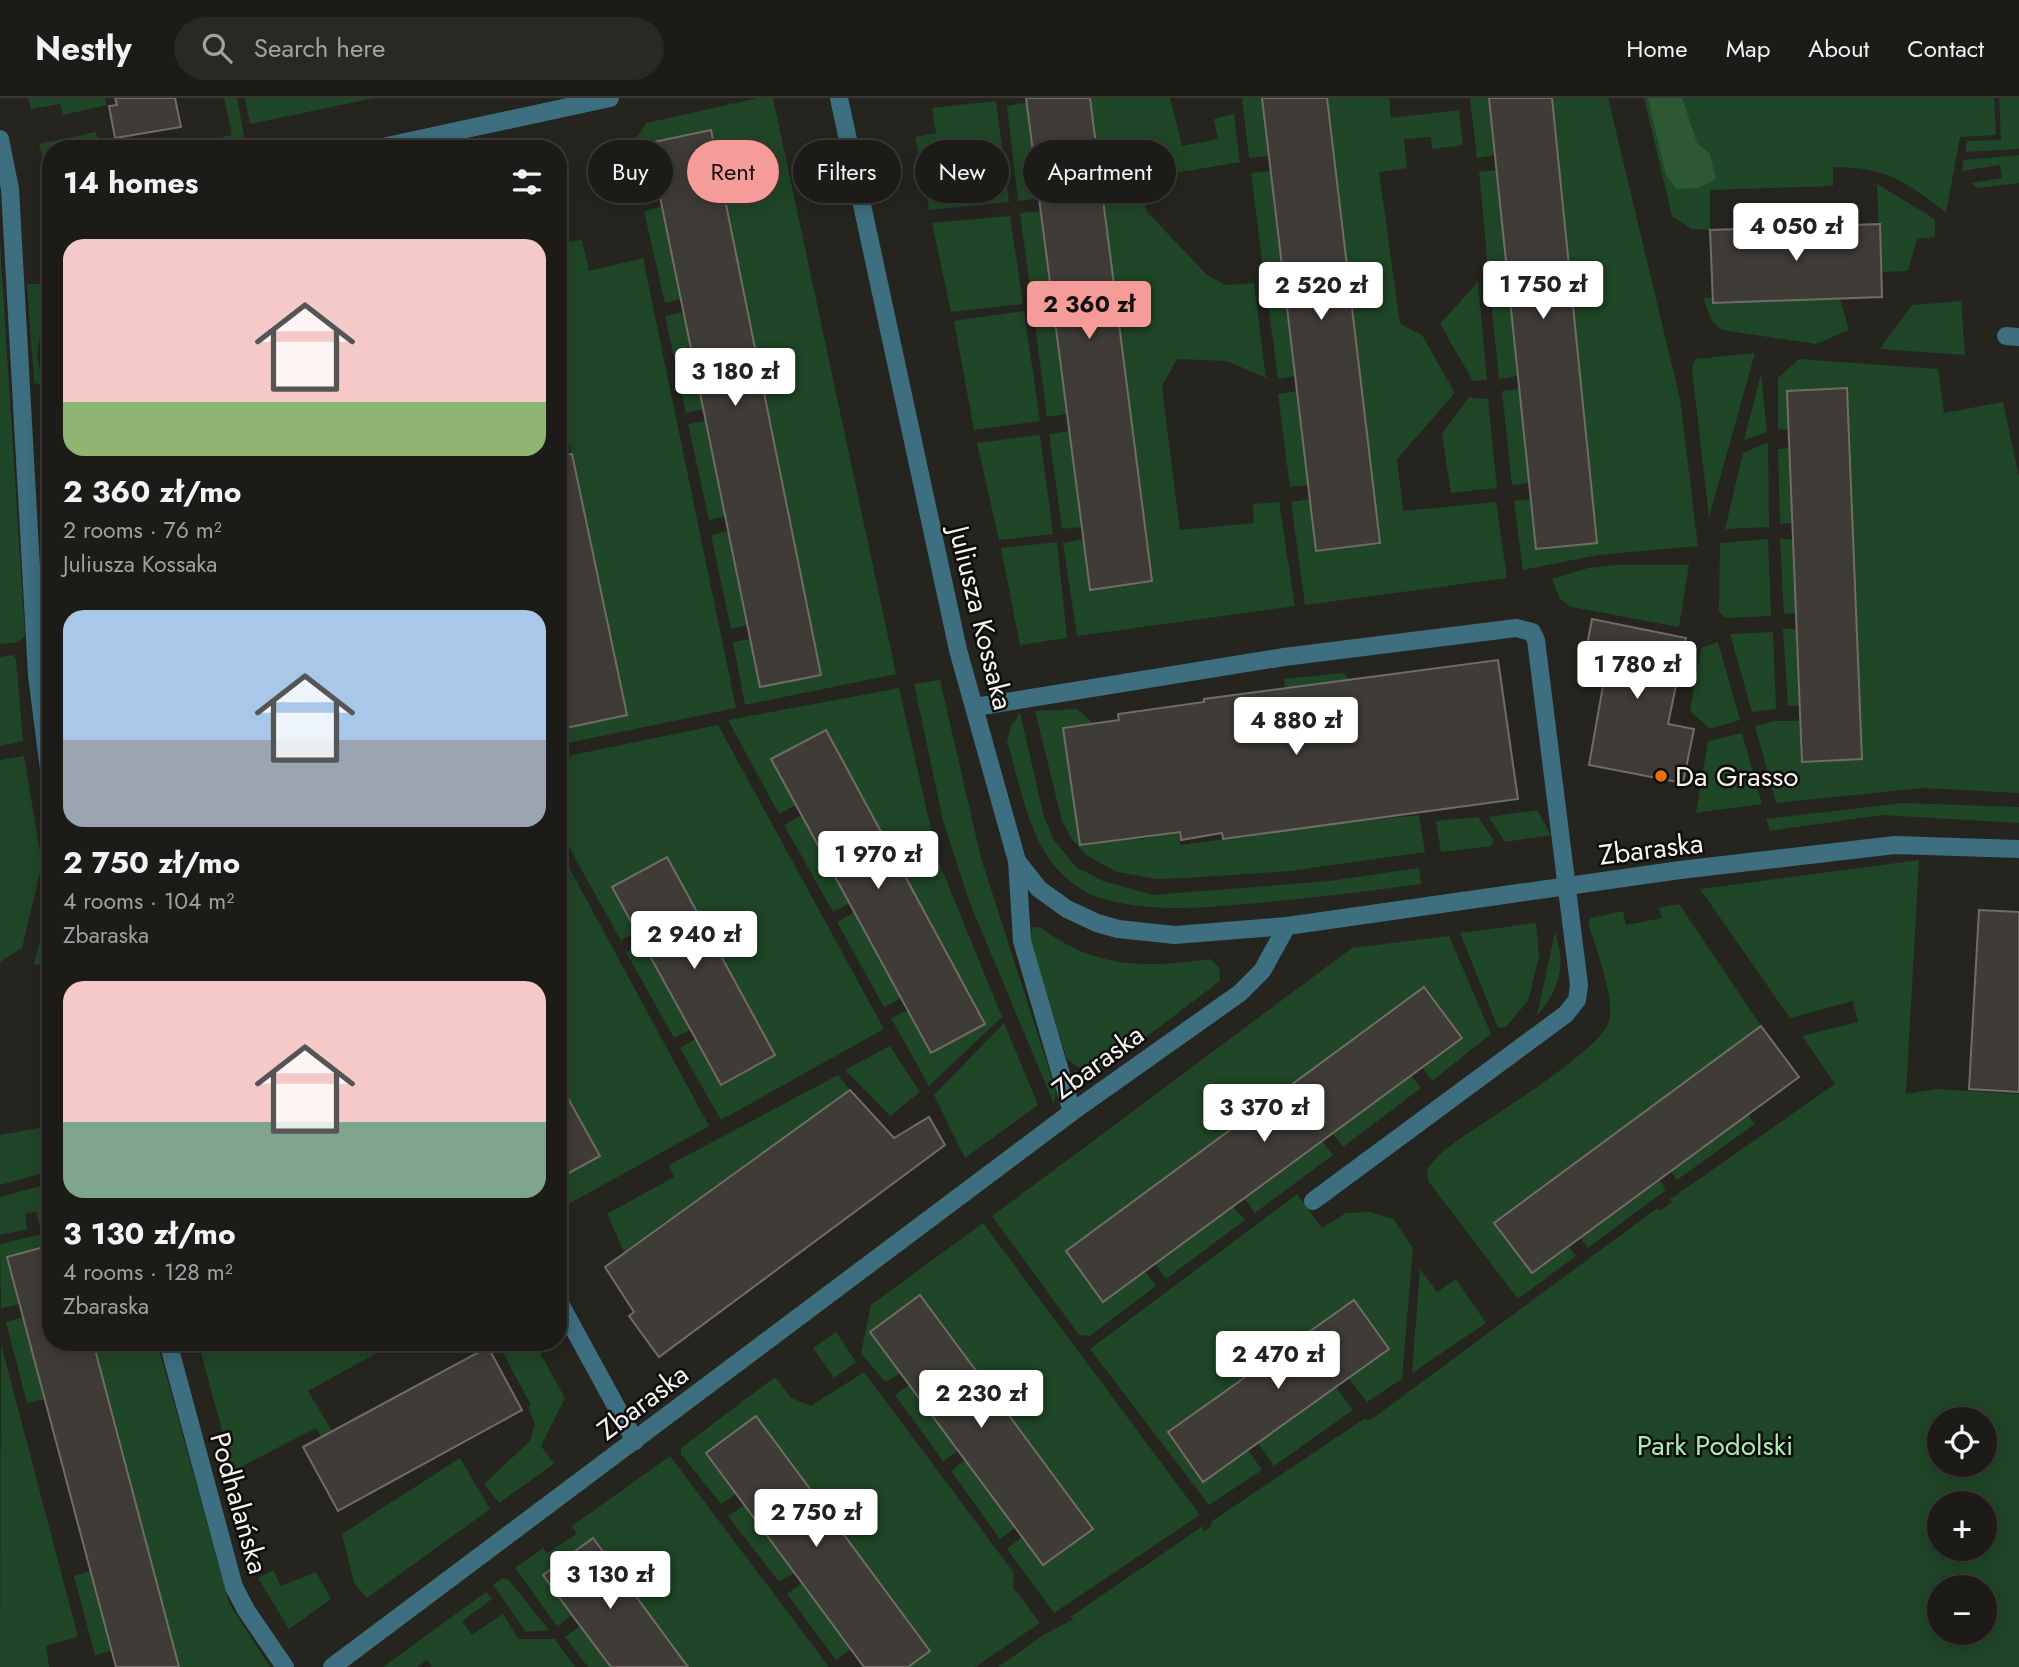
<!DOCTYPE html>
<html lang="en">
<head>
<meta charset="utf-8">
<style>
	body { margin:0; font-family:Jost,sans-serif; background:#292824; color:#f1f3f6; height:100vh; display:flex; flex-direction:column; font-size:26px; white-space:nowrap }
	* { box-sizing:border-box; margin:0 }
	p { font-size:23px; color:#a0a1a1 }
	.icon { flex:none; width:38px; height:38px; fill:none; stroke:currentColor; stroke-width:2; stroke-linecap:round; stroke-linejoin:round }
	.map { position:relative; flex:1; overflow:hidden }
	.details { position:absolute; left:42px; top:42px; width:525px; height:1211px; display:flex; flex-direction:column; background:#1c1b17; border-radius:28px; box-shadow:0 4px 18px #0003,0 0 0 2px #3a3936 }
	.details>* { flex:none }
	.top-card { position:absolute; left:588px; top:42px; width:665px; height:63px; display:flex; gap:14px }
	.tools { position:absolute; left:1927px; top:1309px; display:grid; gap:14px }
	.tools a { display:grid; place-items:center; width:70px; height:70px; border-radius:50%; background:#1c1b17; box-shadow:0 4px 18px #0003,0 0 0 2px #3a3936; font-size:35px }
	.price { position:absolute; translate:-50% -60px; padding:0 16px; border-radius:7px; background:#fff; color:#222; font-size:23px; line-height:46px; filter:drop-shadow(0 2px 4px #0008) }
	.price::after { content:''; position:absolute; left:50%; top:42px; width:21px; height:16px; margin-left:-10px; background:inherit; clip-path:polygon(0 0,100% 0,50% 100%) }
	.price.current { background:#f59b98; color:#111 }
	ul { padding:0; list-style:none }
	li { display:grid; align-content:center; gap:14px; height:371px; padding:0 21px }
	li span { display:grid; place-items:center; height:217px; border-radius:21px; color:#555 }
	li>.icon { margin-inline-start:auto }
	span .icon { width:126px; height:126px; fill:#fffc; stroke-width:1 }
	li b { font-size:30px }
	h2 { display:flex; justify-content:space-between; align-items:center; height:84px; padding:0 21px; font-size:30px }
	.pill { padding:0 24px; border-radius:32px; background:#1c1b17; box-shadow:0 4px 18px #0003,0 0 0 2px #3a3936; font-size:24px; line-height:63px }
	.pill.current { background:#f59b98; color:#111 }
	header { display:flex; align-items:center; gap:42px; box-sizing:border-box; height:98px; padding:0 35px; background:#1c1b17; border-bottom:2px solid #3a3936 }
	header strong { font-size:33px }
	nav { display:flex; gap:38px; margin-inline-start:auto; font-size:24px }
	.search { width:490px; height:63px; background:#292824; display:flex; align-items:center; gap:18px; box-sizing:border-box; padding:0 24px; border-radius:38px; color:#a0a1a1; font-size:26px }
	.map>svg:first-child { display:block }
	.green { fill:#1f4626; fill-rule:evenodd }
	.forest { fill:#2d5834 }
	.building { fill:#3f3b36; stroke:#716c67; stroke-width:2 }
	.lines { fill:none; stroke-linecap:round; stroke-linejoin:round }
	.minor { stroke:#3d6f81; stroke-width:18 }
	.food-dot { fill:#e8710a; stroke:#0e0d0b; stroke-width:2.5 }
	.labels { text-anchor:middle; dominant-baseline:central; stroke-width:5; stroke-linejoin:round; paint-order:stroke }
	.street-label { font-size:28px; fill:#f5f4f0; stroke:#0e0d0b }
	.poi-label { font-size:28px; fill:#f5f4f0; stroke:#0e0d0b; text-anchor:start }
	.park-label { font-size:28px; fill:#a9ecb1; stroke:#0e0d0b }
</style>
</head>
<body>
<header>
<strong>Nestly</strong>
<div class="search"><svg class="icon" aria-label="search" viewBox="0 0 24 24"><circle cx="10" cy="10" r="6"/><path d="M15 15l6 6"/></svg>Search here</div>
<nav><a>Home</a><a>Map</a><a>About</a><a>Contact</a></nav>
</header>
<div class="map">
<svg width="2019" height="1569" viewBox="0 0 2019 1569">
	<rect width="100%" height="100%" fill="#25241f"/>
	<g class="green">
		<polygon points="28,0 105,0 107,7 63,17 60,6 31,11"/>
		<polygon points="224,0 237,0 244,38 239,48 172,51 232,37"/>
		<polygon points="245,0 374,0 250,26"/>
		<polygon points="759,0 773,0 896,576 745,607 733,544 750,541 760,589 821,576 711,33 649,45 659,94 641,98 630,50 646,25"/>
		<polygon points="1090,0 1170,0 1182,48 1218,41 1214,21 1234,16 1240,64 1140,81 1147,114 1207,177 1226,187 1254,185 1266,280 1227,263 1177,261 1162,288 1180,432 1254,425 1253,406 1279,404 1295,508 1077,538 1063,445 1083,441 1090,492 1152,483"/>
		<polygon points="1242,0 1262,0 1269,58 1249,60"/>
		<polygon points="1327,0 1389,0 1391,20 1459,12 1463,47 1432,51 1431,39 1404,41 1407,70 1379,74 1400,226 1422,237 1455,295 1397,361 1403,413 1496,404 1507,480 1305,507 1291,404 1310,401 1317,452 1380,445"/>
		<polygon points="1470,0 1489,0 1495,57 1477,60"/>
		<polygon points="1552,0 1608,0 1680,301 1698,448 1598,457 1523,472 1514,403 1530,401 1536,451 1597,445"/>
		<path d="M1644 0H1994L1996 37 1960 39 1946 114C1904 83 1886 69 1833 69V88L1710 92V132L1692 131 1672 118Z"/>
		<polygon points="1999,0 2019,0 2019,51 1965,54 1967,43 2001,42"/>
		<polygon points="996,3 1009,104 929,112 915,39 936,35 932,10"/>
		<polygon points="1026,5 1039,100 1018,103 1007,8"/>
		<polygon points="96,34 100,51 51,51 49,87 39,46"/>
		<polygon points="2019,57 2019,85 1977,90 1972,85 2002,80 2000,67 1962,73 1963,62"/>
		<polygon points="1497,72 1507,169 1488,170 1479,74"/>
		<polygon points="1271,73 1282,168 1263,171 1251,75"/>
		<polygon points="1877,86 1935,121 1935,139 1917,141 1908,173 1881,174"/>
		<polygon points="558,97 568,144 582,142 589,173 643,160 736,610 558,647 558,593 566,630 627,617 558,291"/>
		<polygon points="662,109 681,201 665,205 644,113"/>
		<polygon points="1041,113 1053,209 1033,211 1020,115"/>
		<polygon points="1010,118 1023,206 951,214 932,125"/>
		<polygon points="0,144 25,538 18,544 0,546"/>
		<polygon points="1284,181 1296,278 1278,281 1265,184"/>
		<polygon points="1508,181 1518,278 1499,281 1489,182"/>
		<polygon points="1478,184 1487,282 1473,283 1440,226"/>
		<polygon points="27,186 42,186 44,217 37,257 43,287 39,287 34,284"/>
		<polygon points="1703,200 1713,200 1713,205 1840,201 1849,232 1816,246 1722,232 1712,223"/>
		<polygon points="1961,203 1965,257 1880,251 1912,207"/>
		<polygon points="1024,213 1040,323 974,332 954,223"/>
		<polygon points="683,214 703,311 686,315 665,218"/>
		<polygon points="1054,222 1067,316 1047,319 1035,226"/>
		<polygon points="1755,255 1709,419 1692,271 1695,261"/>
		<polygon points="1799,261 1938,271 1944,315 2003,304 2019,379 2019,695 1923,690 1776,705 1755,628 1774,623 1800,623 1802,664 1787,293 1788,331 1778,332 1778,280"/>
		<polygon points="1761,276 1767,334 1744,342"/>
		<polygon points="1520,291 1529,385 1512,387 1502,293"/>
		<polygon points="1298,293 1309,387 1290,389 1278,296"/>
		<polygon points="1469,299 1488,301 1497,390 1451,395 1442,336"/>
		<polygon points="705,323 725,418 709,422 688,326"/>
		<polygon points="1069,333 1081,429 1062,431 1049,336"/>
		<polygon points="1040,337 1053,436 999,442 977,345"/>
		<polygon points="1768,344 1769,429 1725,431 1743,355"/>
		<polygon points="1789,350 1792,425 1780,426 1778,351"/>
		<polygon points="728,433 747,527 731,531 711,437"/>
		<polygon points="1768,441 1771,518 1725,520 1719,513 1720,445"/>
		<polygon points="1780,441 1793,441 1796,515 1784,516"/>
		<polygon points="1057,444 1067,540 1020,547 1001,450"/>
		<polygon points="1617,467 1689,467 1679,529 1572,509 1560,501 1552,481 1588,470"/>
		<polygon points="1783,531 1796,531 1799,608 1788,608"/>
		<polygon points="1773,534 1776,611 1752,614 1730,536"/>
		<polygon points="1718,544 1740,622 1710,631 1690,613 1701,550"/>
		<polygon points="13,557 16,561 23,643 0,648 0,559"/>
		<polygon points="1343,575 1352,583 1317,589 1335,726 1419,717 1425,754 1290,773 1187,780 1157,781 1117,774 1086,757 1072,741 1062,723 1035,613 1077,611 1093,625 1063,630 1080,747 1134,711 1140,741 1173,735 1174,705 1180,747 1293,732 1279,632 1291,630 1284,581"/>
		<polygon points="940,582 981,760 1056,993 1054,1006 969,803 943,722 914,586"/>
		<polygon points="899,590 938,762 1002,919 929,988 891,920 908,912 931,955 985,925 826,632 772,661 796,707 779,716 728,622"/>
		<path d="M1020 615 1044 719 1054 742 1076 769 1103 783 1153 797 1329 783 1419 770 1421 786C1363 794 1305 801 1246 806 1200 810 1152 814 1108 802 1088 798 1072 786 1058 772 1028 739 1020 685 1007 644L1011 628Z"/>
		<polygon points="718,627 884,931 721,1022 680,950 695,941 721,987 775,957 667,759 613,789 638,834 621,842 558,730 558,660"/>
		<polygon points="1742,635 1762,706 1696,715 1708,643"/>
		<polygon points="24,658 42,766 22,850 0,864 0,662"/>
		<polygon points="1903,705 2019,709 2019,725 1882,717 1770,733 1766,721"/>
		<polygon points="1537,712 1551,737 1505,744 1489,719"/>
		<polygon points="802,717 850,805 833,814 784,727"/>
		<polygon points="1478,719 1494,742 1491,748 1441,754 1436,723"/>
		<polygon points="558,749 709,1028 558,1112 558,1081 599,1058 558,982"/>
		<path d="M1919 762 1906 996 1936 991 2019 996V1569H998L1045 1536 1074 1521 1070 1519 1203 1428V1434L1211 1428 1212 1423 1364 1321 1370 1322 1380 1315 1656 1111 1661 1112 1673 1103 1669 1102 1835 986 1802 938 1858 924 1853 903 1790 920 1700 791ZM1939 1321H1984V1367H1939ZM1939 1405H1984V1451H1939ZM1939 1489H1984V1535H1939Z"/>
		<polygon points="51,798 51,864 34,867"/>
		<path d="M1679 806 1761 928 1494 1125 1532 1175 1569 1149 1576 1158 1518 1201 1428 1083 1427 1071C1434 1063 1441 1054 1450 1048 1479 1026 1602 953 1609 923 1615 899 1595 848 1588 824L1591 820 1623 813 1626 827 1662 820 1659 810Z"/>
		<polygon points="855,814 901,900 884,909 837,824"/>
		<polygon points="1536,825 1539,859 1528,903 1506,929 1498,930 1460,835"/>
		<path d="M1034 829H1040C1096 871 1143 870 1210 861L1219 869 1220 883 1100 974H1085L1067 961 1028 836Z"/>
		<path d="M1555 834C1567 869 1559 890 1537 918Z"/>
		<polygon points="1449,838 1491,936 1432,983 1422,969 1462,940 1424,889 1066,1153 1103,1204 1145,1173 1156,1188 1090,1238 1079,1237 992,1118 1352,850"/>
		<polygon points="643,845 690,932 674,940 626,854"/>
		<polygon points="1004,925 1038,1007 965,1060 934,997"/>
		<polygon points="890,948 920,994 890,1018 845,972"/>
		<polygon points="838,977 850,992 624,1154 607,1116 674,1079 669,1067"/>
		<polygon points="1411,977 1421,990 1343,1049 1332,1035"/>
		<polygon points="1748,1017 1755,1026 1677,1082 1671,1074"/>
		<polygon points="51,1028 51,1073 0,1087 0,1037"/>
		<polygon points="1322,1043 1333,1057 1255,1115 1244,1100"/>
		<polygon points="1660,1082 1666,1092 1588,1150 1580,1140"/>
		<polygon points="51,1085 51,1147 20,1206 1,1210 0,1146 42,1136 36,1114 25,1116 27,1131 0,1137 0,1099"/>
		<polygon points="1297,1096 1322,1130 1346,1115 1370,1114 1393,1121 1413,1150 1402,1281 1367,1304 1348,1280 1389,1251 1354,1202 1168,1334 1203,1384 1248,1352 1262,1372 1209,1407 1090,1251"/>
		<polygon points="1233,1109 1245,1122 1166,1181 1155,1166"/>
		<polygon points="983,1125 1200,1417 1054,1515 1007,1451 1022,1439 1043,1467 1093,1430 921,1197 871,1234 901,1275 885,1284 861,1255 871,1207"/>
		<polygon points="1420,1171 1437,1194 1456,1181 1486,1225 1412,1275"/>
		<polygon points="23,1219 45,1301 27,1305 6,1224"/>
		<polygon points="836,1234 856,1264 834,1280 813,1250"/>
		<polygon points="93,1244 157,1244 229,1505 270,1569 179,1569"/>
		<polygon points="198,1244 368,1244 375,1256 308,1293 332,1333 321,1339 316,1330 233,1373"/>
		<polygon points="497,1244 534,1244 565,1300 541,1348 554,1366 499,1405 484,1386 530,1343 535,1326 528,1310 531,1307"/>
		<polygon points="1,1246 78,1539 46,1548 49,1569 0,1569"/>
		<polygon points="864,1274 1014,1475 1013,1489 1040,1525 975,1569 908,1569 929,1552 756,1318 706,1355 736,1396 721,1406 681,1356 681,1350 775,1279 791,1300 811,1308"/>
		<polygon points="909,1287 958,1353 943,1363 895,1297"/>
		<polygon points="1336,1289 1353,1312 1274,1368 1258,1345"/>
		<polygon points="670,1358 829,1569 688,1569 593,1440 543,1476 572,1517 557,1528 515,1470 543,1450 547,1455 577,1436 572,1428"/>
		<polygon points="460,1360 490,1411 367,1500 354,1485 342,1436"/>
		<polygon points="965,1362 1015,1430 1000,1441 951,1373"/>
		<polygon points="744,1407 794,1475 779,1484 728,1418"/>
		<polygon points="273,1472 281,1488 316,1474 331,1501 289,1531 258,1480"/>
		<polygon points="91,1473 112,1553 95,1557 74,1478"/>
		<polygon points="502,1480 508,1481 549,1532 526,1534 493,1487"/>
		<polygon points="802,1485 851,1551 836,1562 787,1496"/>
		<polygon points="486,1494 492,1501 462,1523 472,1537 503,1516 518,1541 555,1541 575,1569 432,1569 427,1562 417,1569 383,1569"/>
		<polygon points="580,1528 610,1569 588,1569 565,1539"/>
	</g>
	<polygon class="forest" points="1648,0 1682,0 1697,45 1710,56 1716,81 1699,90 1677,91 1666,78"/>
	<g class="building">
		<polygon points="115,0 175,0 181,29 115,40 109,8 117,7"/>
		<polygon points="1026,0 1090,0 1152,483 1090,492"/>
		<polygon points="1262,0 1327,0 1380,445 1316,453"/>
		<polygon points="1489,0 1552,0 1597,445 1536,451"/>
		<polygon points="711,32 821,577 760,589 649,45"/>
		<polygon points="1880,126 1882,199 1713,205 1710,132"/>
		<polygon points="1847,290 1862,661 1802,664 1787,293"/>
		<polygon points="572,356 627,617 566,630 558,593 558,357"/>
		<polygon points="1592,521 1686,540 1668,626 1694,631 1683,685 1589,667 1604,582 1581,578"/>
		<polygon points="1498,562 1518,701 1223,741 1222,735 1181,742 1180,734 1080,747 1063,630 1119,622 1118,616 1204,604 1204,601"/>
		<polygon points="826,632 985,926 931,955 771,661"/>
		<polygon points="667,759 775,957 721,987 612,789"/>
		<polygon points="1979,812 2019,814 2019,994 1969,991"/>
		<polygon points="1424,889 1462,940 1103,1204 1066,1153"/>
		<polygon points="1761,928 1799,979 1532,1175 1494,1125"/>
		<polygon points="558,982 600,1058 558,1081"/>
		<polygon points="850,992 894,1040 929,1019 945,1047 659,1259 629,1218 634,1214 605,1169"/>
		<polygon points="51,1147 51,1244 93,1244 179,1569 116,1569 7,1159"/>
		<polygon points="920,1197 1093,1431 1043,1467 870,1234"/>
		<polygon points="1354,1202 1389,1251 1203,1384 1168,1334"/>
		<polygon points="488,1249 522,1312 338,1413 303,1349"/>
		<polygon points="756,1318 930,1553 908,1569 864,1569 706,1355"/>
		<polygon points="593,1440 688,1569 611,1569 572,1517 543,1477"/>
	</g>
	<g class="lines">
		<g class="minor">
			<polyline points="839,0 958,552 1017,763 1039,791 1067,811 1097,825 1118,831 1175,837 1287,828 1680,772 1895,747 2019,751"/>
			<polyline points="0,41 10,91 37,577 51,687"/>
			<polyline points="373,51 610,0"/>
			<polyline points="2006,238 2019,239"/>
			<polyline points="975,609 1284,559 1516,530 1532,534 1536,542 1579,887 1577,902 1566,916 1313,1103"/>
			<polyline points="1017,763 1022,843 1072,1014"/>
			<polyline points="558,1202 635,1343"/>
			<polyline points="168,1244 234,1489 246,1512 285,1569"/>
			<polyline points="332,1569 1072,1014 1240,895 1262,873 1287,828"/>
		</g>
	</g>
	<circle class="food-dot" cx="1661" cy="678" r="7"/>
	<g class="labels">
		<g class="street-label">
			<text transform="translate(981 520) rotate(76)">Juliusza Kossaka</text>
			<text transform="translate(1651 751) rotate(-7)">Zbaraska</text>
			<text transform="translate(1098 964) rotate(-36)">Zbaraska</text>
			<text transform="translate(643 1304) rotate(-37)">Zbaraska</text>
			<text transform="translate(239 1405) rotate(74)">Podhalańska</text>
		</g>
		<g class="poi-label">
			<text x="1675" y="678">Da Grasso</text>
		</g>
		<g class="park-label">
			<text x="1715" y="1347">Park Podolski</text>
		</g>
	</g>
</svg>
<div class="tools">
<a><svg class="icon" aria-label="locate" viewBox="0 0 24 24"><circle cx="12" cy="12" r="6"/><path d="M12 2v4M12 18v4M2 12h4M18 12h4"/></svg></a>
<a>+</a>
<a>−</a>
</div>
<b class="price" style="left:1796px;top:165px">4 050 zł</b>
<b class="price" style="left:1543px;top:223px">1 750 zł</b>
<b class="price" style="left:1321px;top:224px">2 520 zł</b>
<b class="price current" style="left:1089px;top:243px">2 360 zł</b>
<b class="price" style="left:735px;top:310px">3 180 zł</b>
<b class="price" style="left:1637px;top:603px">1 780 zł</b>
<b class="price" style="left:1296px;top:659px">4 880 zł</b>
<b class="price" style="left:878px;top:793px">1 970 zł</b>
<b class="price" style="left:694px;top:873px">2 940 zł</b>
<b class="price" style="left:1264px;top:1046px">3 370 zł</b>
<b class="price" style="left:1278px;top:1293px">2 470 zł</b>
<b class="price" style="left:981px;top:1332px">2 230 zł</b>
<b class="price" style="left:816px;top:1451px">2 750 zł</b>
<b class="price" style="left:610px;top:1513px">3 130 zł</b>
<div class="top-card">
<a class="pill">Buy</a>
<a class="pill current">Rent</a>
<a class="pill">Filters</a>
<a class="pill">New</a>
<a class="pill">Apartment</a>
</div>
<section class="details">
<h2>14 homes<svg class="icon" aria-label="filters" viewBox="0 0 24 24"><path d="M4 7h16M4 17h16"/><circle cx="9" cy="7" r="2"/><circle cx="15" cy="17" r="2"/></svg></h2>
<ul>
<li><span style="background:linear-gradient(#f6c9c9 75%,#8fb573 0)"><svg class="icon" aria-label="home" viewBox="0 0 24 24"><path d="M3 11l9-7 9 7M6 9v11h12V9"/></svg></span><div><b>2 360 zł/mo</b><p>2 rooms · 76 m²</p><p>Juliusza Kossaka</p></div></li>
<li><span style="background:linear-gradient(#a9c7e8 60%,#9aa5b1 0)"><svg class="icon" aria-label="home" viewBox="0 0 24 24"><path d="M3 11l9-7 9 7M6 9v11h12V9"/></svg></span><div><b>2 750 zł/mo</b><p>4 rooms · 104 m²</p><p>Zbaraska</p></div></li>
<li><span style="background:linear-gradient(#f6c9c9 65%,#7fa58c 0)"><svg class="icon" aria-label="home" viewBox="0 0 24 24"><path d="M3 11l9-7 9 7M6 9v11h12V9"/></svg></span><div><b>3 130 zł/mo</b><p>4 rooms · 128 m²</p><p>Zbaraska</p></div></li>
</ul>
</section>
</div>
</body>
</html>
